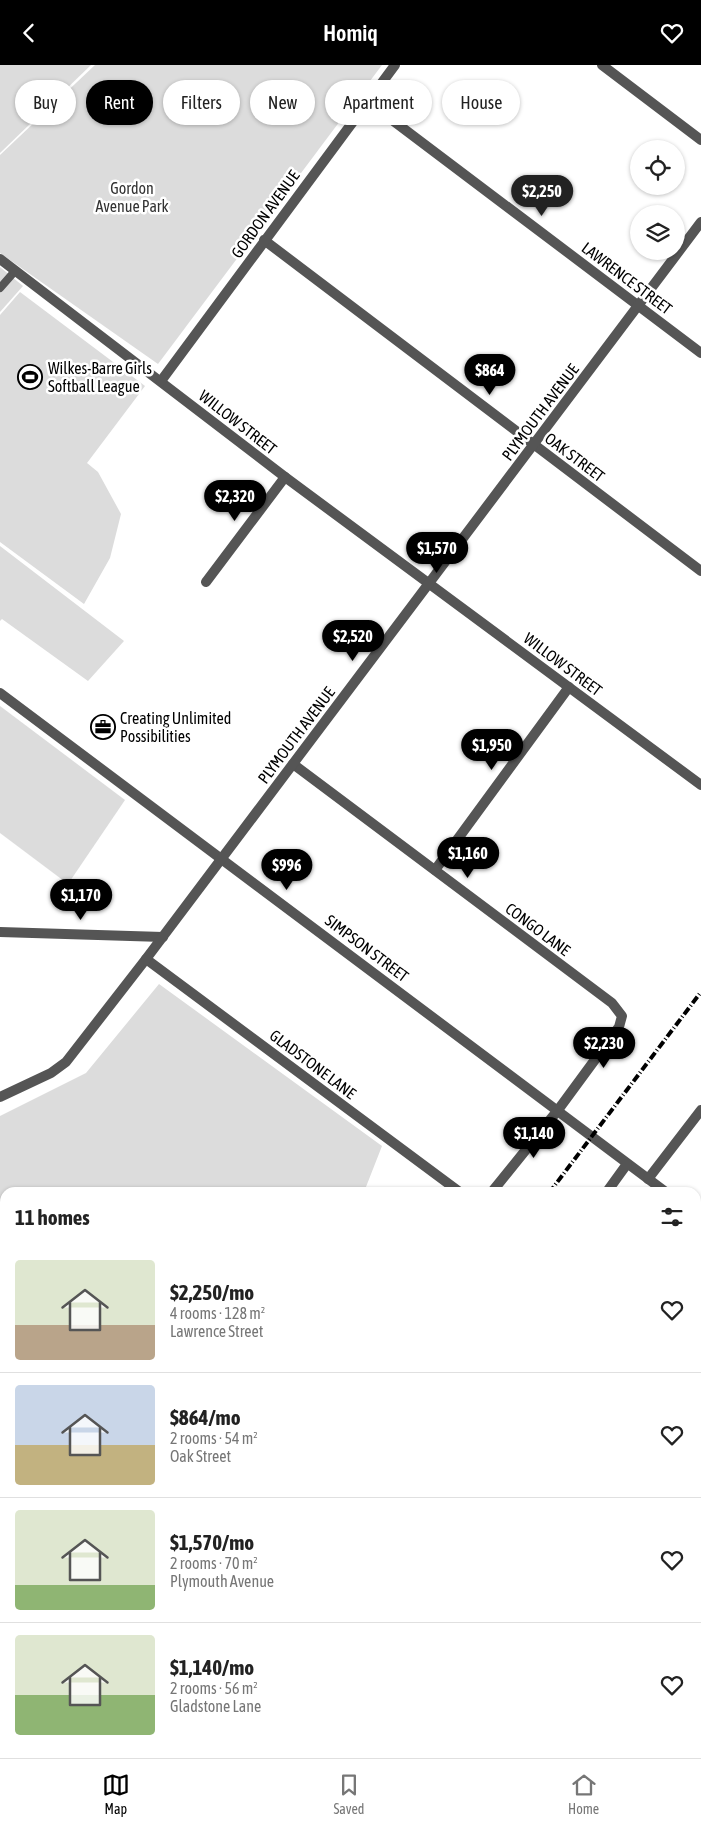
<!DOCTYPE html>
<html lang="en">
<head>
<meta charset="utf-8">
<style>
	body { margin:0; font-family:"Asap Condensed",sans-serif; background:#f2f2f2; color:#222; height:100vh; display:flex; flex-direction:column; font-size:19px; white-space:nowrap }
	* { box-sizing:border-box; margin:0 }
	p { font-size:16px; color:#767676 }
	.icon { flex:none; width:28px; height:28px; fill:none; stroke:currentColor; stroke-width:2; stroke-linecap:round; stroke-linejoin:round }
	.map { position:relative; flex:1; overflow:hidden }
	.panel { position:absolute; left:0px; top:1122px; width:701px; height:571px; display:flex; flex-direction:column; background:#fff; border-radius:15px 15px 0 0; box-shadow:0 1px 4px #0004 }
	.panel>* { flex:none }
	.top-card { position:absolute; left:15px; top:15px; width:671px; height:45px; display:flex; gap:10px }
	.controls { position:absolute; left:630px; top:75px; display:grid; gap:10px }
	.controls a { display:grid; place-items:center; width:55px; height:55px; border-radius:50%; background:#fff; box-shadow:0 1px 4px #0004; font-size:25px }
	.price { position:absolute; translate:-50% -42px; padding:0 11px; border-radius:18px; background:#000; color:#fff; font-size:16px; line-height:32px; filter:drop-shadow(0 1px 2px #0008) }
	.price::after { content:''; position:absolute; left:50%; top:30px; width:15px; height:11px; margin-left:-8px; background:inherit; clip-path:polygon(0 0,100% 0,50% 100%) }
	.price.on { background:#222; color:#fff }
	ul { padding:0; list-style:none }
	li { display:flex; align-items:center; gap:15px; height:125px; padding:0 15px }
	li+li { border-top:1px solid #e0e0e0 }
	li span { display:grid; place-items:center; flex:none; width:140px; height:100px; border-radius:5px; color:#555 }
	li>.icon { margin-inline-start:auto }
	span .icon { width:60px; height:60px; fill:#fffc; stroke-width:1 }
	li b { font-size:21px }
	h2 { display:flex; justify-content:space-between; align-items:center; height:60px; padding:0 15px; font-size:21px }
	.pill { padding:0 18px; border-radius:22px; background:#fff; box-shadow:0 1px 4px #0004; font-size:18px; line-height:45px }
	.pill.on { background:#000; color:#fff }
	header { display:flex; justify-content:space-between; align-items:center; height:65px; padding:0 15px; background:#000; color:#fff; font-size:22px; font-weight:600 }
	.menu { display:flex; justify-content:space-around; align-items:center; height:70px; border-top:1px solid #e0e0e0; background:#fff; font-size:14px; color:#767676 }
	.menu a { display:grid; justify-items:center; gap:2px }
	.menu .on { color:#000 }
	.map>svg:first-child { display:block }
	.green { fill:#dcdcdc }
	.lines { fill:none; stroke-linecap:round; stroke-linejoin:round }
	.stream { stroke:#a3a3a3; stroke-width:4.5 }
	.primary-casing { stroke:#dbdbdb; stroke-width:14 }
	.lane { stroke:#555; stroke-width:8 }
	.street { stroke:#555; stroke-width:10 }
	.primary { stroke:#000; stroke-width:12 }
	.rail { stroke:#000; stroke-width:4; stroke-dasharray:8 2.5 1 2.5; stroke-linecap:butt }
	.labels { text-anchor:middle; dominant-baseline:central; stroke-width:5; stroke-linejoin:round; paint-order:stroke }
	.park-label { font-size:16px; fill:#333; stroke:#fff }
	.street-label { font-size:16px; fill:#000; stroke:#fff }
	.poi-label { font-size:16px; fill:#000; stroke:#fff; text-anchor:start }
</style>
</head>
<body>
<header><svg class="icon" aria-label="back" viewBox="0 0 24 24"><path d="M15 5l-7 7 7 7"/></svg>Homiq<svg class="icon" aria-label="heart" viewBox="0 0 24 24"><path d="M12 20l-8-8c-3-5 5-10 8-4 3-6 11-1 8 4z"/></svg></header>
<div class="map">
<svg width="701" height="1693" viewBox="0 0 701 1693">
	<rect width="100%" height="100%" fill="#fff"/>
	<g class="green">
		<polygon points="0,0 91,0 0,88"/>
		<polygon points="95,0 382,0 158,299 0,188 0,90"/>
		<polygon points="0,202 23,221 0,247"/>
		<polygon points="20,227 145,321 87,398 98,407 121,449 110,493 84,539 0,477 0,250"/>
		<polygon points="0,481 124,576 88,616 2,554 0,556"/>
		<polygon points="0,641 125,735 68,819 0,768"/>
		<polygon points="159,919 382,1081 364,1127 5,1128 5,1504 0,1507 0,1051 86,1008"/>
	</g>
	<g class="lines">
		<g class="stream">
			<polyline points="696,1605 701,1600"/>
			<polyline points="617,1693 621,1689"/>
		</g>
		<defs>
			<g id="primary">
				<polyline points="696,1386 701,1383"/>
				<polyline points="0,1658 5,1658"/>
				<polyline points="278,1689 290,1693"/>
				<polyline points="321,1693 326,1689"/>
			</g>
		</defs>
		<use href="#primary" class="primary-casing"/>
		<g class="lane">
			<polyline points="0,223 15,206"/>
			<polyline points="696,1344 701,1348"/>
			<polyline points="696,1356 701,1352"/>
			<polyline points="696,1481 701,1477"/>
			<polyline points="499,1689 504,1693"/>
			<polyline points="443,1693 446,1689"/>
		</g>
		<g class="street">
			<polyline points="602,0 701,75"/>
			<polyline points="367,36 701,288"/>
			<polyline points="264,175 701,506"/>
			<polyline points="0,194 285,412 701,720"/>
			<polyline points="161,316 395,0"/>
			<polyline points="206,517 285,412"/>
			<polyline points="0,628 667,1128"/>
			<polyline points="293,699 612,938 622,951 619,962 558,1045 491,1128"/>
			<polyline points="435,805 569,622"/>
			<polyline points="0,867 163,872"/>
			<polyline points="146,894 461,1128"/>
			<polyline points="0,1032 51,1008 66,997 146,894 701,157"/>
			<polyline points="648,1114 701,1045"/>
			<polyline points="606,1128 627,1099"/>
			<polyline points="696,1148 701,1151"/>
			<polyline points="696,1237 701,1232"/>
		</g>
		<use href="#primary" class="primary"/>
		<g class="rail">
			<polyline points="549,1128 701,927"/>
			<polyline points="696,1503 701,1500"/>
			<polyline points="0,1557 5,1555"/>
			<polyline points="400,1693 412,1689"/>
		</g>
	</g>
	<defs>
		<symbol id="stadium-ring" viewBox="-11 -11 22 22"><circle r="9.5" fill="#fff" stroke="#000" stroke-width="1.5"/><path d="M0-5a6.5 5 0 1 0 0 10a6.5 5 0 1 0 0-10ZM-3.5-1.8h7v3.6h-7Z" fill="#000"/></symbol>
		<symbol id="office-ring" viewBox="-11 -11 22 22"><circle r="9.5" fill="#fff" stroke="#000" stroke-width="1.5"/><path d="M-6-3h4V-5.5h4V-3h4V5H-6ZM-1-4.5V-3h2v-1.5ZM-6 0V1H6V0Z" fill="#000"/></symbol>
	</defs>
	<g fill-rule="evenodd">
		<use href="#stadium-ring" x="16" y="298" width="28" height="28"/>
		<use href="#office-ring" x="89" y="648" width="28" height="28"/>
	</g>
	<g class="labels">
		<g class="park-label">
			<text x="132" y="123">Gordon<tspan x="132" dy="18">Avenue Park</tspan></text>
		</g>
		<g class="street-label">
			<text transform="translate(265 149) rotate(-54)">GORDON AVENUE</text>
			<text transform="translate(627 213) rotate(37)">LAWRENCE STREET</text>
			<text transform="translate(540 347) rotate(-53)">PLYMOUTH AVENUE</text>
			<text transform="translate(238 357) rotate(38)">WILLOW STREET</text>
			<text transform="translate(575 392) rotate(37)">OAK STREET</text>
			<text transform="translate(563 599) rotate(37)">WILLOW STREET</text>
			<text transform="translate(296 670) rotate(-53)">PLYMOUTH AVENUE</text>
			<text transform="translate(538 864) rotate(37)">CONGO LANE</text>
			<text transform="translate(367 883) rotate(37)">SIMPSON STREET</text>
			<text transform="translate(313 999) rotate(37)">GLADSTONE LANE</text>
		</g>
		<g class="poi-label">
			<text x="48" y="303">Wilkes-Barre Girls<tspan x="48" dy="18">Softball League</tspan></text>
			<text x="120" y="653">Creating Unlimited<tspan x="120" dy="18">Possibilities</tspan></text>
		</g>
	</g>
</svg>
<div class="controls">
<a><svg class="icon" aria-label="locate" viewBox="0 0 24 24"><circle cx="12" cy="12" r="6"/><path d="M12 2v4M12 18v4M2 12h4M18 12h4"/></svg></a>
<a><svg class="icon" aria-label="layers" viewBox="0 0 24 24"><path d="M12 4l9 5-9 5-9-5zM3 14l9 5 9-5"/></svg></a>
</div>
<b class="price on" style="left:542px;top:152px">$2,250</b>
<b class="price" style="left:490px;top:331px">$864</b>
<b class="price" style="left:235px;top:457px">$2,320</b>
<b class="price" style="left:437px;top:509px">$1,570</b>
<b class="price" style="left:353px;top:597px">$2,520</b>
<b class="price" style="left:492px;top:706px">$1,950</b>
<b class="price" style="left:468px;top:814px">$1,160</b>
<b class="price" style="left:287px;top:826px">$996</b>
<b class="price" style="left:81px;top:856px">$1,170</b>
<b class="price" style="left:604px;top:1004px">$2,230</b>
<b class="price" style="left:534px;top:1094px">$1,140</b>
<div class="top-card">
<a class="pill">Buy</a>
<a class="pill on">Rent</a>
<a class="pill">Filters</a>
<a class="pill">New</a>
<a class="pill">Apartment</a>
<a class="pill">House</a>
</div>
<section class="panel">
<h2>11 homes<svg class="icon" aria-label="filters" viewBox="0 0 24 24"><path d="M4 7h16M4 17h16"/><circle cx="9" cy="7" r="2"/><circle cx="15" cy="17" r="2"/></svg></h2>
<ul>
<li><span style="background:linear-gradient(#dfe7d0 65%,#b9a48a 0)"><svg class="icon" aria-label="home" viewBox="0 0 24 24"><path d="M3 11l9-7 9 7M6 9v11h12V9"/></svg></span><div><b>$2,250/mo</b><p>4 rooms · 128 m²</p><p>Lawrence Street</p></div><svg class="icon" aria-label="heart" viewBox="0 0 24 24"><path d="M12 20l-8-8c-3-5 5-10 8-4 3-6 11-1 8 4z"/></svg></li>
<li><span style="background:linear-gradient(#c9d6e8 60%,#c2b280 0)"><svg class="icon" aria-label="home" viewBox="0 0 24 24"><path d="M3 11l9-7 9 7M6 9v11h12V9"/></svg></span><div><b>$864/mo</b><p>2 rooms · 54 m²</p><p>Oak Street</p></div><svg class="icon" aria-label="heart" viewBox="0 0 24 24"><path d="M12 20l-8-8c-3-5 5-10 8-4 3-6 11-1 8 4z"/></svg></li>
<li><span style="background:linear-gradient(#dfe7d0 75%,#8fb573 0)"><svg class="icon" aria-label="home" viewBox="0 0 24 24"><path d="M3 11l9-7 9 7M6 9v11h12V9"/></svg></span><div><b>$1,570/mo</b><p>2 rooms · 70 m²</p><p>Plymouth Avenue</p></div><svg class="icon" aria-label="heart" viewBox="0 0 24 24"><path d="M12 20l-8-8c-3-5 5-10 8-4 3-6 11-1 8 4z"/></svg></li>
<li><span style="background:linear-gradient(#dfe7d0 60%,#8fb573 0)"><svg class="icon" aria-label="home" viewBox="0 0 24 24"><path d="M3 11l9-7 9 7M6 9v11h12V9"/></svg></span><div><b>$1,140/mo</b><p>2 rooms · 56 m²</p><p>Gladstone Lane</p></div><svg class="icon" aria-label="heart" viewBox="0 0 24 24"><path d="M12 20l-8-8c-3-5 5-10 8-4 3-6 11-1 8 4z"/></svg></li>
</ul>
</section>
</div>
<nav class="menu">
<a class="on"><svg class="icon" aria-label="map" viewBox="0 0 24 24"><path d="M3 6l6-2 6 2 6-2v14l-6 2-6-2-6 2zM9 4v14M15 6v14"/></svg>Map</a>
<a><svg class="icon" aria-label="saved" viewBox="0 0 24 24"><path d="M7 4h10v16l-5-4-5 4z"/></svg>Saved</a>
<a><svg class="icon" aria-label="home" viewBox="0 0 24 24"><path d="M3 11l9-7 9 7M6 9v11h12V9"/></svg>Home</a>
</nav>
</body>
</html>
